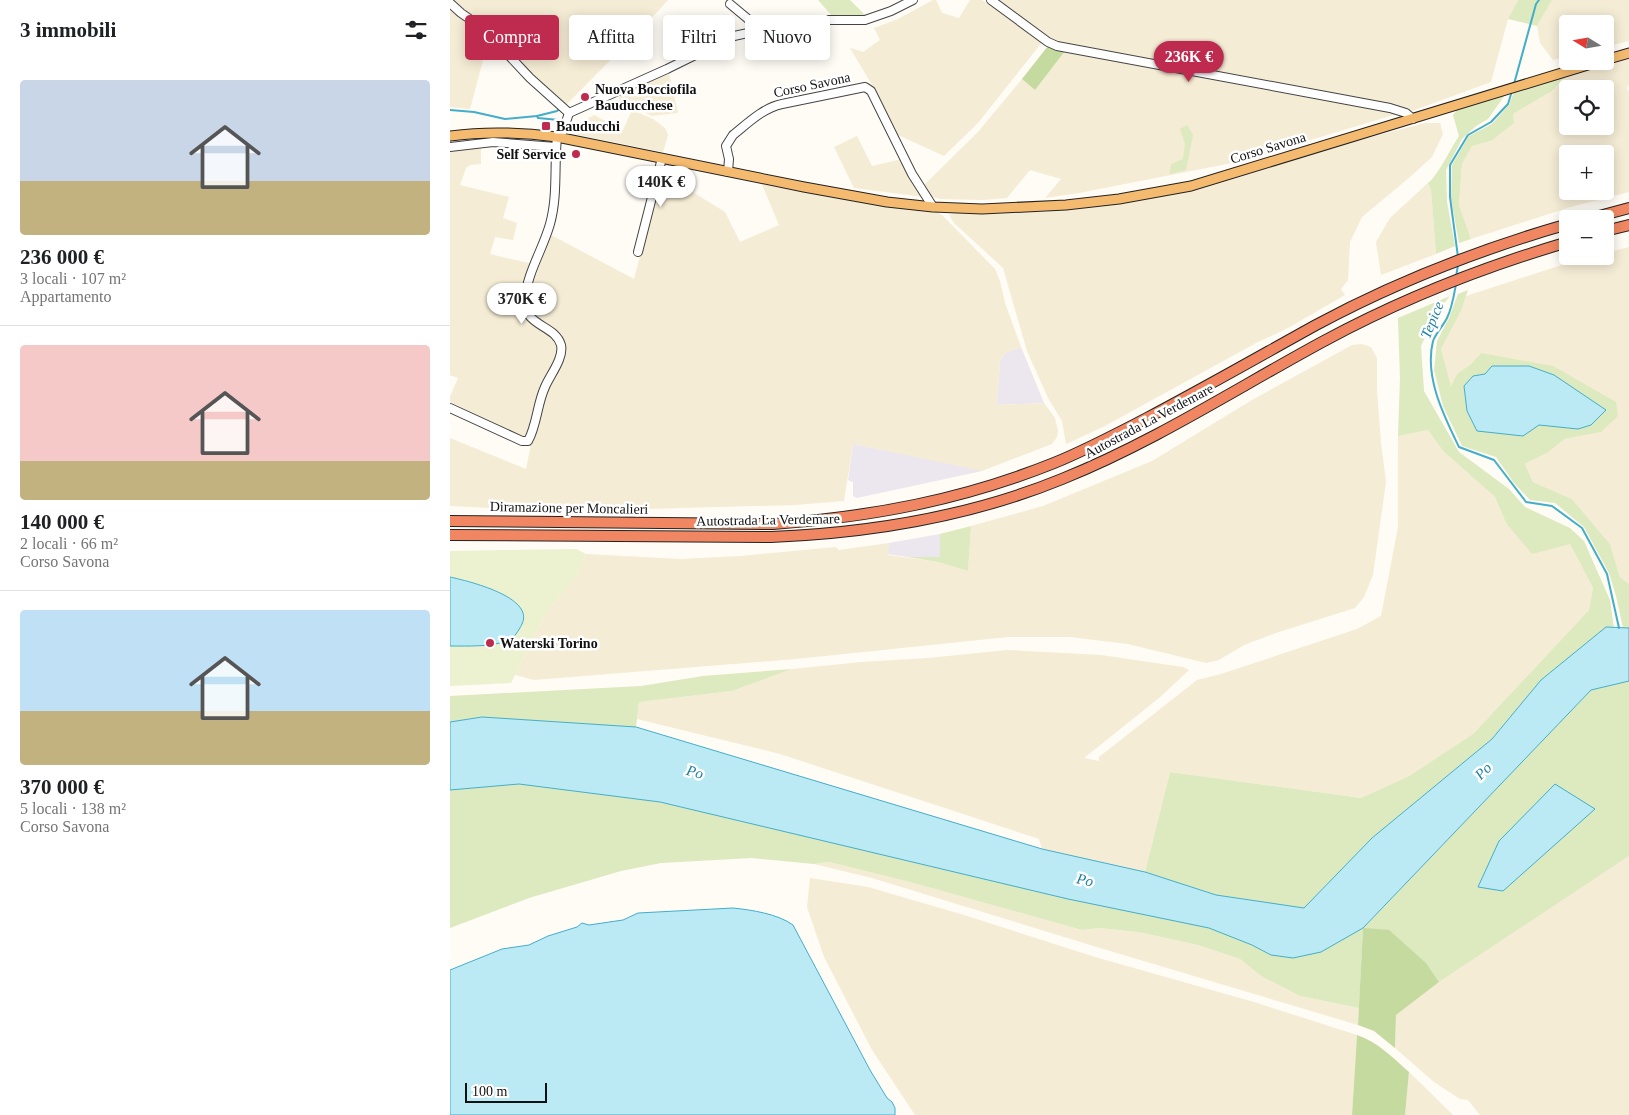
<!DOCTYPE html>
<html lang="it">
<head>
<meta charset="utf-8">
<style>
	body { margin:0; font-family:Georgia,serif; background:#f6f6f6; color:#202124; height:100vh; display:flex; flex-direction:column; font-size:19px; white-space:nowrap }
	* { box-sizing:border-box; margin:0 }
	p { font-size:16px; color:#757577 }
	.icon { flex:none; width:28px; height:28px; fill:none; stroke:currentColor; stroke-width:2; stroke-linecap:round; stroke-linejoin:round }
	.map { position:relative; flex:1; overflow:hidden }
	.sheet { display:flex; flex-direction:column; background:#fff; width:450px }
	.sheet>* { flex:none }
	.hud { position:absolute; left:15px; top:15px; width:475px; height:45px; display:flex; gap:10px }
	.needle { width:32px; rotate:281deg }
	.controls { position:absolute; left:1109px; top:15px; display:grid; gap:10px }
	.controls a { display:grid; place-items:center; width:55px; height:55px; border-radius:5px; background:#fff; box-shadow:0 2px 12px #0003; font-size:25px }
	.scale { position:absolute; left:15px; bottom:12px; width:82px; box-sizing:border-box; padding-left:5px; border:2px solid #111; border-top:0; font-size:14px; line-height:18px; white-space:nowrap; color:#111; -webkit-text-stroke:4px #fff; paint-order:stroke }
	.price { position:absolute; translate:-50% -42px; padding:0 11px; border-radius:18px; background:#fff; color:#222; font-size:16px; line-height:32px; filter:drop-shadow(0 1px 2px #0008) }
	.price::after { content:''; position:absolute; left:50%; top:30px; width:15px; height:11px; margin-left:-8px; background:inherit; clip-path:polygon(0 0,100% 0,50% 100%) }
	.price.on { background:#be2b4f; color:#fff }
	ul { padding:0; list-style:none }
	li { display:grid; align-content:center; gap:10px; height:265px; padding:0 20px }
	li+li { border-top:1px solid #e0e0e0 }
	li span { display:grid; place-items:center; height:155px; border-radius:5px; color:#555 }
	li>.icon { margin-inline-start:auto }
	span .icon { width:90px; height:90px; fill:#fffc; stroke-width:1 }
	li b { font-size:21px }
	h2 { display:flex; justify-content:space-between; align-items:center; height:60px; padding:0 20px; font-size:21px }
	.tag { padding:0 18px; border-radius:5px; background:#fff; box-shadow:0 2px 12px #0003; font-size:18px; line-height:45px }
	.tag.on { background:#be2b4f; color:#fff }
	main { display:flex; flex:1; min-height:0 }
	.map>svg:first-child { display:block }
	.industrial { fill:#ece6ee }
	.farmland { fill:#f5ecd5; fill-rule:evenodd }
	.green { fill:#dde9be }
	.forest { fill:#c4da9e }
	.pitch { fill:#ecf1d0 }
	.water { fill:#bbeaf5; stroke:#43aeca }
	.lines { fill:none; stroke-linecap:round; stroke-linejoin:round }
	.stream { stroke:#43aeca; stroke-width:2 }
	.minor-casing { stroke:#444; stroke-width:10 }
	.major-casing { stroke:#222; stroke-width:11 }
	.highway-casing { stroke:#222; stroke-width:12 }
	.minor { stroke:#fff; stroke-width:8 }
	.major { stroke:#f4ba6f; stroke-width:9 }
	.highway { stroke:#f08762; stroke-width:10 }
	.poi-dot { fill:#be2b4f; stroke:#fff; stroke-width:2 }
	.labels { text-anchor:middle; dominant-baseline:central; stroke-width:5; stroke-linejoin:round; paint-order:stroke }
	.street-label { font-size:14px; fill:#111; stroke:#fff }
	.poi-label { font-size:14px; font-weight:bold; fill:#111; stroke:#fff; text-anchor:start }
	.water-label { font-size:15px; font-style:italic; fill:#1c80a0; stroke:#fff }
</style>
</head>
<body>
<main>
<section class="sheet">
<h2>3 immobili<svg class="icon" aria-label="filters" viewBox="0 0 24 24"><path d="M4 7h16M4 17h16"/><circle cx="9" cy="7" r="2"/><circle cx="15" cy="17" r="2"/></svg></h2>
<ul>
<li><span style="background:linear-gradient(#c9d6e8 65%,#c2b280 0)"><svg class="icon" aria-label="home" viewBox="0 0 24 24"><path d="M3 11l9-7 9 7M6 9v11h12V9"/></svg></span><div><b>236 000 €</b><p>3 locali · 107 m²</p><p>Appartamento</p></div></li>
<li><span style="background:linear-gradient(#f6c9c9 75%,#c2b280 0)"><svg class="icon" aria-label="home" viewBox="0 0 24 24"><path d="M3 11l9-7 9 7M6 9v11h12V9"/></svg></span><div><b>140 000 €</b><p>2 locali · 66 m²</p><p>Corso Savona</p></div></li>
<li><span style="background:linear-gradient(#bfe0f5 65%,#c2b280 0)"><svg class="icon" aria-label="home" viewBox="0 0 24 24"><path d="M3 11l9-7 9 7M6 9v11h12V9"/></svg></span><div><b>370 000 €</b><p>5 locali · 138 m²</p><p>Corso Savona</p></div></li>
</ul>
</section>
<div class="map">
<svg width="1179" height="1115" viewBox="0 0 1179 1115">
	<rect width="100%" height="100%" fill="#fffbf5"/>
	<g class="industrial">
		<polygon points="571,347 594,403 547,405 550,360 555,353"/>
		<polygon points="403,444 524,468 532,471 407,498 403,496 403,482 398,480"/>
		<polygon points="490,534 490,557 457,557 437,554 439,543"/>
	</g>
	<g class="farmland">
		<polygon points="3,0 218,0 199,21 115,106 67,62 38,29"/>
		<polygon points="483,0 486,0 492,13 509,18 520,0 532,0 593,41 528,123 494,156 446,134 422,85 400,48 413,52 430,40 424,28 448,19"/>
		<polygon points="552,0 1068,0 1058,19 1041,82 962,111 926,101 622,47 600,37 546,2"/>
		<polygon points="1102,0 1179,0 1179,41 1155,47 1155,24 1118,24 1117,56 1103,60 1090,43 1087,26"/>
		<polygon points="0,7 39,38 20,109 0,107"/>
		<polygon points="615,51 921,107 947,114 787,162 629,193 595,198 611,179 580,170 557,198 533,200 490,199 480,196 473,186 528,132 572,79 585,90"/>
		<path d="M1179 57V85L1177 88 1179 93V192L1117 208 1021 239 1009 205 1012 164 1022 146 1041 141 1063 114 1102 91 1117 75ZM1118 89H1155V126H1118ZM1118 154H1155V191H1118Z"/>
		<polygon points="219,74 228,113 202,116 169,99 169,96"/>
		<polygon points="182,110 203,119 215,128 218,135 213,152 128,135 121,128 144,115 173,130"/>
		<polygon points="975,123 990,123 993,134 982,157 960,177 912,217 900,242 898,280 891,289 895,295 838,328 806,343 653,427 616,444 612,421 598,398 577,351 553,268 504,223 499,215 505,213 593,212 669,203"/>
		<polygon points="407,136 422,166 452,159 474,197 404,188 384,147"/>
		<polygon points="31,145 31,164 20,165 16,168 10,185 59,197 53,218 67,223 63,240 45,237 40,254 83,264 72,302 102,335 106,342 108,350 105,360 88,393 80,426 76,435 71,437 0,402 0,397 8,378 0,375 0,149"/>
		<polygon points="212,173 275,212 290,242 329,225 311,182 425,205 485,211 492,215 545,269 550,281 555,303 571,347 555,353 550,360 547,405 594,403 605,418 608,431 607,437 602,444 532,471 403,444 394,501 345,505 195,509 79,510 0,506 0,438 76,469 87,415 112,342 81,314 78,304 83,282 101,235 184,279"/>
		<polygon points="978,183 981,190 986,254 931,275 926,242 940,218"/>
		<polygon points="1179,247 1179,584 1170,577 1160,544 1122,499 1083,482 1075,464 1097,453 1115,439 1151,432 1031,353 1021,364 1007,374 1001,386 991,349 1011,311 1016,296 1121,262 1142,256 1155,256 1155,253"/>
		<polygon points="912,344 921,347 927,358 927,390 931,443 936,482 923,575 914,597 905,608 829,632 794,645 769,660 756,663 678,644 620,637 558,637 346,659 84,680 65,675 97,611 127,576 136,554 231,559 291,556 386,547 389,550 439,543 438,555 488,562 518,571 521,526 593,506 702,461 802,400 902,345"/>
		<polygon points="978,430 993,451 1045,497 1056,523 1120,544 1143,588 1139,610 1023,734 959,776 911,798 720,772 695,872 592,849 589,839 330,754 187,719 189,702 282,691 342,669 412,662 478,658 557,650 651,655 733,667 739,670 709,698 634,758 649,761 649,757 747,680 771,674 907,629 931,616 948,527 948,436"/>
		<polygon points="1179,856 1179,1115 1030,1115 1018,1100 1010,1099 984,1082 945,1048 946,1015 989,982"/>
		<polygon points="379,862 460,882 632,930 649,928 688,932 748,945 790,959 811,976 850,996 909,1008 908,1025 650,948 422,878 364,864"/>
		<polygon points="360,878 418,887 514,915 645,957 804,1002 907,1035 902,1115 465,1115 422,1050 374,957 357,907"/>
		<polygon points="959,1072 1003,1115 955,1115"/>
	</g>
	<g class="green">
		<polygon points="368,0 400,0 415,15 383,17"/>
		<polygon points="1068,0 1102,0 1087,26 1058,19"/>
		<polygon points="1117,75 1102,91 1063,114 1064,123 1041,141 1022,146 1012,164 1009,205 1021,239 1009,243 1001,198 1002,165 1019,136 1042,124 1059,105 1064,92"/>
		<path d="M1055 95 1038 119 1026 126 1012 139 996 170 997 202 1005 246 986 254 981 190 978 183C987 177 1001 148 1009 136L1003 115 1008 109Z"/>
		<polygon points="737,125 743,135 736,170 720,174 721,164 733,159 735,144 730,129"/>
		<polygon points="1018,290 1011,311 991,349 1001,386 1007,374 1021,364 1031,353 1103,366 1166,402 1168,416 1151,432 1115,439 1097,453 1075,464 1083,482 1122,499 1160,544 1170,577 1179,584 1179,628 1173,628 1166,596 1159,573 1134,527 1105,503 1080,500 1064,483 1046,457 1012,446 993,406 984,370 987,341 999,318 1008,294"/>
		<polygon points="1000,296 986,314 971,346 974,391 1009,452 1059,489 1075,507 1120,528 1134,541 1160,600 1164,628 1156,627 1091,680 1042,739 922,838 854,908 766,895 695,872 720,772 911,798 959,776 1023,734 1139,610 1143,588 1120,544 1082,554 1056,523 1045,497 993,451 978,430 948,436 950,378 948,318"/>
		<polygon points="521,526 518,571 488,562 457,557 490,557 490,534"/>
		<polygon points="342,669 282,691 189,702 186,727 32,717 0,722 0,696 191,686 253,676"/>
		<polygon points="1179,681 1179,856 989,982 977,964 913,928 909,1008 850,996 811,976 790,959 748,945 688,932 649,928 632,930 460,882 379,862 364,864 301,858 211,863 171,871 79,898 0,928 0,790 69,784 210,802 759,928 802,945 821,955 871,952 913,928 1141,690"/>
	</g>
	<g class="forest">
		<polygon points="598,46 615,51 585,90 572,79"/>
		<polygon points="913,928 939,930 977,964 989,982 946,1015 945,1048 924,1031 908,1025"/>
		<path d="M907 1035C928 1042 943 1058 959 1072L955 1115H902Z"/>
	</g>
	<polygon class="pitch" points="126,549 136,554 127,576 97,611 61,683 0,686 0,551"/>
	<g class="water">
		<polygon points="1042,366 1079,366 1104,375 1156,410 1141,425 1128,429 1089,425 1073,436 1027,431 1017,411 1014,386 1023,376 1035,374"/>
		<path d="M0 577C18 581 85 597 72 624 69 630 64 639 57 641 40 647 18 646 0 646Z"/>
		<polygon points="1156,627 1179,628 1179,681 1141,690 913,928 871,952 843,958 821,955 802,945 759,928 618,899 210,802 69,784 0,790 0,722 32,717 186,727 592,849 695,872 766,895 854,908 922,838 1042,739 1091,680"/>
		<polygon points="1105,784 1145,809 1053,891 1028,887 1049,841"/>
		<path d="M283 908C302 910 328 914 343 925L420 1070 437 1098 442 1102 445 1108V1115H0V970L52 949 79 945 98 936 127 927 132 923 139 925 173 920 188 913Z"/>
	</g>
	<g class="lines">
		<g class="stream">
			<polyline points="1064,84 1086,4 1089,0"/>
			<polyline points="0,110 24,112 55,119 87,116 107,111 110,108"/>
			<polyline points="87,116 88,118 109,120"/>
			<polyline points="1008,257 1000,197 1000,165 1018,135 1041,122 1058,104 1062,91"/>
			<polyline points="1006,277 1008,265"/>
			<path d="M1006 284C1004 295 1002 308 997 318 993 326 986 333 983 341 974 377 994 416 1009 447L1044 460 1076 502 1102 506 1132 528 1157 574 1169 628"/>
		</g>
		<defs>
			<g id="minor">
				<polyline points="541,0 598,42 607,46 940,108 956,113 963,119"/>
				<polyline points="0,3 11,13 34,29 80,78 119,113"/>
				<polyline points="280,4 298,19 307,32"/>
				<polyline points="0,147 43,142 106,147"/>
				<path d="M278 172 279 159 276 146 283 135C298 123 313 108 332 104L415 87 421 91 462 174 483 207"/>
				<polyline points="188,252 212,158"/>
				<path d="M0 408 72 441H78C87 425 87 404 95 387 100 375 114 358 111 345 105 324 73 327 75 299 77 273 93 249 100 224 108 195 104 166 107 137L113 131 119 113 217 69 284 36 344 23 363 20H415L441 11 463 0"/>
			</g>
			<g id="major">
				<polyline points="1155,60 1179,53"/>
				<path d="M0 136C37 131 69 132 107 137L354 187 437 202 483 207 532 209 616 205 669 199 741 186 1151 61"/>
			</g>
			<g id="highway">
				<polyline points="1138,219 1179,208"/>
				<polyline points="1155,231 1179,225"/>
				<path d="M0 521 323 524C421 517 512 500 604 463 636 450 666 434 697 418 754 388 810 356 866 325 946 282 1031 249 1118 224"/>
				<path d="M0 535 321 537C420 533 519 517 612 479 704 442 787 388 874 341 952 299 1033 267 1118 242"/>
			</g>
		</defs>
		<use href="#minor" class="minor-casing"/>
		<use href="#major" class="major-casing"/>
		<use href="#highway" class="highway-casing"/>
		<use href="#minor" class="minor"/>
		<use href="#major" class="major"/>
		<use href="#highway" class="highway"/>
	</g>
	<g class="poi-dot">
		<circle cx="135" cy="97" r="5"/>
		<rect x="91" y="121" width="10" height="10" rx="2.5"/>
		<circle cx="126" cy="154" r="5"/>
		<circle cx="40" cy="643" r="5"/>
	</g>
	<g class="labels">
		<g class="street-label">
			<text transform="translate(362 85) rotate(-12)">Corso Savona</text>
			<text transform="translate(818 148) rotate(-17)">Corso Savona</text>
			<text transform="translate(699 421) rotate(-28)">Autostrada La Verdemare</text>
			<text transform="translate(119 508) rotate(1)">Diramazione per Moncalieri</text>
			<text transform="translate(318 520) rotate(-1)">Autostrada La Verdemare</text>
		</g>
		<g class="poi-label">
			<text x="145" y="89">Nuova Bocciofila<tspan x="145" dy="16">Bauducchese</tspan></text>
			<text x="106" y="126">Bauducchi</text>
			<text x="116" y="154" text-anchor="end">Self Service</text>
			<text x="50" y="643">Waterski Torino</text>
		</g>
		<g class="water-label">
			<text transform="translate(982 320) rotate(-68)">Tepice</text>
			<text transform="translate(1033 771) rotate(-45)">Po</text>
			<text transform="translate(245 772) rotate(16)">Po</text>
			<text transform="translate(635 880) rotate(13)">Po</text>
		</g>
	</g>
</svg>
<div class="controls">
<a><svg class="needle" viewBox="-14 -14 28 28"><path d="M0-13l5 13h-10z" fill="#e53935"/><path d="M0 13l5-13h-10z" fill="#757577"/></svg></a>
<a><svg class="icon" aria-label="locate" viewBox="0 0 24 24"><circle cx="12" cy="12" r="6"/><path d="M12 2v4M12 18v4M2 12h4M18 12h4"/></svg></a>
<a>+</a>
<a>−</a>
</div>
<div class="scale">100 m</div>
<b class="price on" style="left:739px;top:83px">236K €</b>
<b class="price" style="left:211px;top:208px">140K €</b>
<b class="price" style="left:72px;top:325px">370K €</b>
<div class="hud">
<a class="tag on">Compra</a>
<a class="tag">Affitta</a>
<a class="tag">Filtri</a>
<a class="tag">Nuovo</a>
</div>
</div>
</main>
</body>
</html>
